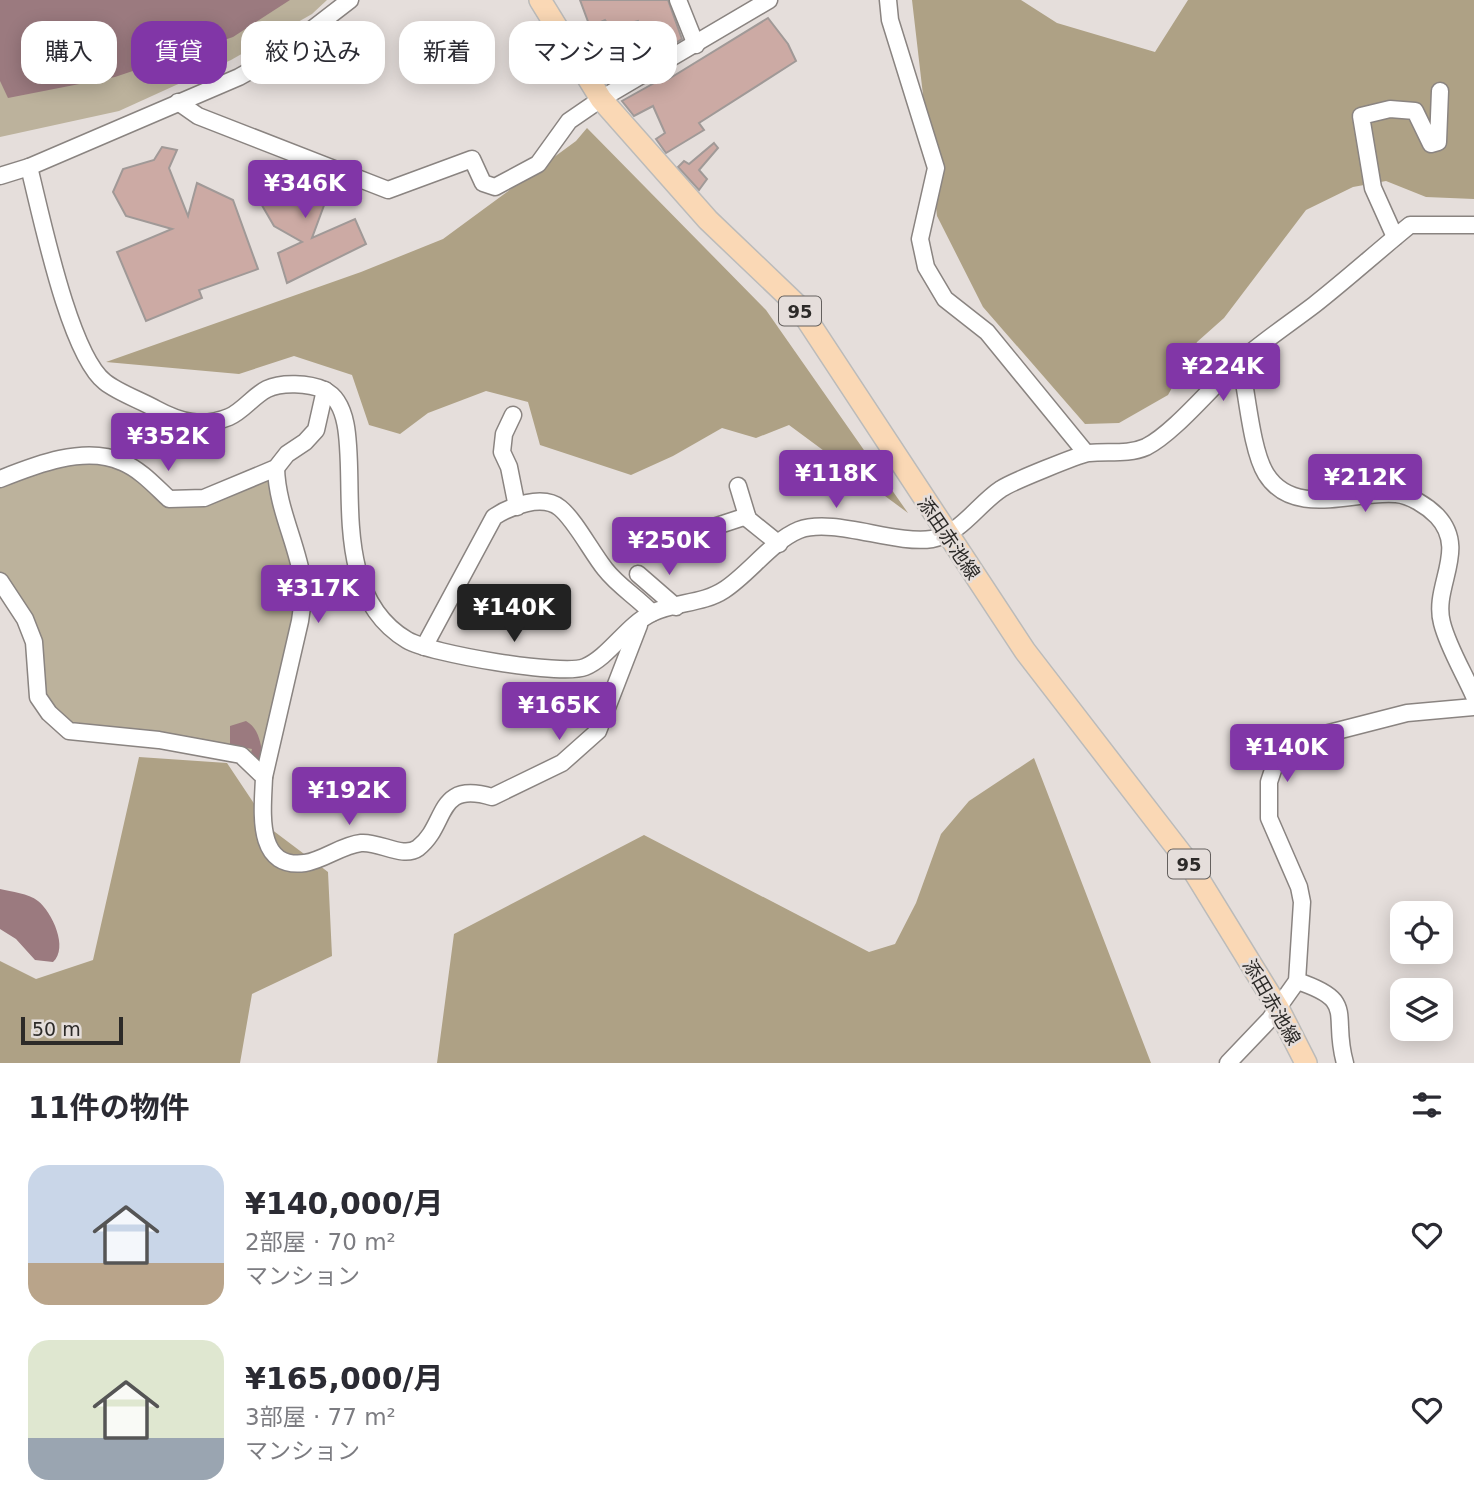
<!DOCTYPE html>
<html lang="ja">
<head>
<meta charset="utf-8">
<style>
	body { margin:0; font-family:"DejaVu Sans","Noto Sans JP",sans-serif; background:#f2f2f3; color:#2b2b33; height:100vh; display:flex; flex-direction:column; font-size:26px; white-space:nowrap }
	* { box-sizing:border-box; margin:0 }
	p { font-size:23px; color:#7c7c81 }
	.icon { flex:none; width:38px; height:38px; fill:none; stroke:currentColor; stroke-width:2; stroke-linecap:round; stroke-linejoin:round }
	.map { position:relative; height:1063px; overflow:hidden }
	.panel { display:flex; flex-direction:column; background:#fff; flex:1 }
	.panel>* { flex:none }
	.hud { position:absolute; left:21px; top:21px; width:700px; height:63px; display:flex; gap:14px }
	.controls { position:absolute; left:1390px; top:901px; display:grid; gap:14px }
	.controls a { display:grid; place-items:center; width:63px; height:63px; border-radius:14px; background:#fff; box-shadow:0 4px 18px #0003; font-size:35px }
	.scale { position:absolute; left:21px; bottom:18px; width:102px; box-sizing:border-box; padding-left:7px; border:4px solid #2c2a28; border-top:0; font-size:19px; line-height:24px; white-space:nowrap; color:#2c2a28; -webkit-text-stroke:5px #e5dedb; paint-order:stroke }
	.price { position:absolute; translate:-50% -60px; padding:0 16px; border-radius:7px; background:#8136a7; color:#fff; font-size:23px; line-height:46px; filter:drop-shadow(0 2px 4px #0008) }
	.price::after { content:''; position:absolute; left:50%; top:42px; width:21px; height:16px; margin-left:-10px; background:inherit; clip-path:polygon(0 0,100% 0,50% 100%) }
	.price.on { background:#222; color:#fff }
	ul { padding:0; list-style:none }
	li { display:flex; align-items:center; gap:21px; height:175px; padding:0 28px }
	li span { display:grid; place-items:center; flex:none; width:196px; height:140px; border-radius:21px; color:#555 }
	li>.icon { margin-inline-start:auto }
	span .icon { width:84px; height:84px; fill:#fffc; stroke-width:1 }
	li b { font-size:30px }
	h2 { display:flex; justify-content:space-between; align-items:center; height:84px; padding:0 28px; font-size:30px }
	.tag { padding:0 24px; border-radius:21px; background:#fff; box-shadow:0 4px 18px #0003; font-size:24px; line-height:63px }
	.tag.on { background:#8136a7; color:#fff }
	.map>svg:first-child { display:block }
	.green { fill:#bcb29c }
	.forest { fill:#aea185 }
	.water { fill:#9b7a7f }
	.building { fill:#ccaaa4; stroke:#a09997; stroke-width:2 }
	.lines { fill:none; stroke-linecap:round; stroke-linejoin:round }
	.minor-casing { stroke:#8a8481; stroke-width:19 }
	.major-casing { stroke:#bbbbba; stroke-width:24 }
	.minor { stroke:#fff; stroke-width:16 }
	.major { stroke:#fad8b5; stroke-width:21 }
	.labels { text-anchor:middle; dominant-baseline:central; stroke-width:5; stroke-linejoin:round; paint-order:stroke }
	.shield { fill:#e5dedb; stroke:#64605e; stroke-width:2 }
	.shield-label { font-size:18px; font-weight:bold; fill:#2c2a28 }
	.street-label { font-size:19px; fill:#2c2a28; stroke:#e5dedb }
</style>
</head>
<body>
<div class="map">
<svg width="1474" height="1063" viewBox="0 0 1474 1063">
	<rect width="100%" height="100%" fill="#e5dedb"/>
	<g class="green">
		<polygon points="0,0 327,0 312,14 231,60 119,111 0,137"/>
		<polygon points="121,461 170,499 268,478 292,562 296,616 264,766 241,755 69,731 49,713 34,642 0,581 0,479 28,468"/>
	</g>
	<g class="forest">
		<polygon points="912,0 1021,0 1057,23 1155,52 1188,0 1474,0 1474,199 1426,197 1386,181 1353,187 1306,210 1224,318 1197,342 1168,395 1119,423 1085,424 983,307 937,216"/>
		<polygon points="587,128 766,310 908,513 789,425 756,438 722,428 673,456 631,475 540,445 528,402 486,391 428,413 400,434 369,425 352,375 294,356 239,374 106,362 361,272 443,239 576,141"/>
		<polygon points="139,757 227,763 271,829 328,872 332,956 252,994 240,1063 0,1063 0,961 36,979 93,960"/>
		<polygon points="1034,758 1151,1063 437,1063 454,934 644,835 869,952 895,944 916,903 941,834 969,801"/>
	</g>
	<g class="water">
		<polygon points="0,0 290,0 233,37 115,77 8,98 0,81"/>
		<path d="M246 721C260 729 260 744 264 759L257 764 250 756 252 749 230 745V726Z"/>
		<path d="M0 889C12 892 28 893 38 901 52 912 69 948 53 962L35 960 16 939 0 929Z"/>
	</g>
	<g class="building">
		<polygon points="580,0 668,0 682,39 652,57 638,21 611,29 605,20 590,27"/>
		<polygon points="768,18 788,44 796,61 699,123 704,130 666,153 656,139 665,133 653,106 634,116 622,101 665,77 667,80"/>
		<polygon points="714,143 718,148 699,170 707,179 699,190 678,167 684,161 689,164"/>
		<polygon points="162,147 177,150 169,168 188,216 197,183 233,200 258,269 199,290 202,298 146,321 117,252 172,229 126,216 113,192 123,169 154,160"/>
		<polygon points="281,162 321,176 326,200 312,238 355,219 366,244 287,283 278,253 302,242 274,226 260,202 268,179 268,165"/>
	</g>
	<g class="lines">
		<defs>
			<g id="minor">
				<polyline points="678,0 696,45"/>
				<polyline points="888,0 890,20 936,168 920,239 926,267 945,299 987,332 1086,453"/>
				<polyline points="178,102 198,116 388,190 472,159 483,183 495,187 538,164 569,121 601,99 769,0"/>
				<path d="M29 167C41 214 69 354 105 382 119 393 140 400 156 409 180 422 202 428 229 417 243 411 253 396 267 389 281 382 309 383 324 390 380 416 309 582 407 640 431 654 562 676 585 667 609 657 627 625 652 613 674 602 703 604 724 590 749 574 772 541 799 530 833 517 895 545 932 539 961 534 978 504 1001 489 1011 482 1078 455 1089 453 1108 451 1128 455 1146 447 1174 433 1213 385 1238 363 1262 342 1289 324 1314 305 1347 279 1378 251 1410 225H1474"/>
				<polyline points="0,176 29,167 239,77 280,54 350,0"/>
				<polyline points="1395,237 1373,188 1361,116 1390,109 1415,111 1431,144 1438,142 1440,91"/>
				<path d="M1240 361C1247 391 1251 450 1266 474 1294 519 1355 490 1396 494 1410 495 1427 506 1437 516 1469 550 1432 586 1442 623 1448 647 1464 673 1474 696"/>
				<polyline points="513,415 504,434 502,452 509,467 517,507"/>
				<path d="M0 479C35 465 85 445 122 462 141 470 155 486 169 499L204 498 276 468 287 454 305 442 316 430 325 390"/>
				<polyline points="738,486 748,519 779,544"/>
				<polyline points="686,536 747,516"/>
				<polyline points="638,574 676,607"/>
				<path d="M0 581 25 619 34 642 38 697 49 713 69 731 159 740 241 755 264 777C263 809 254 870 305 863 324 860 342 845 361 843 379 841 403 859 418 848 448 825 435 780 492 797L562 763 598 731 639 625"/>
				<path d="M424 647 494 517C510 506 543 494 560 508 575 520 592 553 605 569 618 586 637 597 652 613"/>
				<path d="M264 777 300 621C302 608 304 595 303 582 297 543 277 508 276 468"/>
				<path d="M1297 981C1358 1001 1331 1014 1345 1063"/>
				<polyline points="1228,1063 1270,1019 1297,981 1302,902 1299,887 1269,818 1269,782 1275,764 1285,755 1325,734 1407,713 1474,707"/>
			</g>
			<polyline id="major" points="540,0 601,99 708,220 798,306 1025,651 1190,865 1278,1008 1306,1063"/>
		</defs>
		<use href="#minor" class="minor-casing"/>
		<use href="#major" class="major-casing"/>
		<use href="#minor" class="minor"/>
		<use href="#major" class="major"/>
	</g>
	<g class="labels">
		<g class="shield">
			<rect x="779" y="296.5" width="42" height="29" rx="5"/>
			<rect x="1168" y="849.5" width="42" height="29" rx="5"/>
		</g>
		<g class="shield-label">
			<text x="800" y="311">95</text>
			<text x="1189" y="864">95</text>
		</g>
		<g class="street-label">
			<text transform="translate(949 538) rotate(56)">添田赤池線</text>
			<text transform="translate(1272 1002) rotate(60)">添田赤池線</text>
		</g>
	</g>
</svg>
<div class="controls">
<a><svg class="icon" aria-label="locate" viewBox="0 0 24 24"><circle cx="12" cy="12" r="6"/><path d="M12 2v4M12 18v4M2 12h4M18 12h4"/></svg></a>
<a><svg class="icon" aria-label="layers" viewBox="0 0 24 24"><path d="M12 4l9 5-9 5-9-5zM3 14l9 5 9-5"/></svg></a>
</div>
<div class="scale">50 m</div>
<b class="price" style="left:305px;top:220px">¥346K</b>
<b class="price" style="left:1223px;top:403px">¥224K</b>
<b class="price" style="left:168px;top:473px">¥352K</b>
<b class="price" style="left:836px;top:510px">¥118K</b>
<b class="price" style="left:1365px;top:514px">¥212K</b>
<b class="price" style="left:669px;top:577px">¥250K</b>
<b class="price" style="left:318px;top:625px">¥317K</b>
<b class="price on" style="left:514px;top:644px">¥140K</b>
<b class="price" style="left:559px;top:742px">¥165K</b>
<b class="price" style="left:1287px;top:784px">¥140K</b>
<b class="price" style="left:349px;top:827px">¥192K</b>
<div class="hud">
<a class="tag">購入</a>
<a class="tag on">賃貸</a>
<a class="tag">絞り込み</a>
<a class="tag">新着</a>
<a class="tag">マンション</a>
</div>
</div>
<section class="panel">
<h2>11件の物件<svg class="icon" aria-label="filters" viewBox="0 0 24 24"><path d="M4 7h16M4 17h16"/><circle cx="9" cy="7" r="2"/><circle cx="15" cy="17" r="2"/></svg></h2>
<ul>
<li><span style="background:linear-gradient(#c9d6e8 70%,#b9a48a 0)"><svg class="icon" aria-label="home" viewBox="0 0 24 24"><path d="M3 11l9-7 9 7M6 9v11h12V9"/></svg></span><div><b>¥140,000/月</b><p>2部屋 · 70 m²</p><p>マンション</p></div><svg class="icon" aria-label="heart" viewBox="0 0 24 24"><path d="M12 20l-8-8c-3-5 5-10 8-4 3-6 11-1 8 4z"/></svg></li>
<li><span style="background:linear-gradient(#dfe7d0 70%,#9aa5b1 0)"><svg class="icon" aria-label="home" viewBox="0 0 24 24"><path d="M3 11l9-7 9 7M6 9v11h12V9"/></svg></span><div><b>¥165,000/月</b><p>3部屋 · 77 m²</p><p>マンション</p></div><svg class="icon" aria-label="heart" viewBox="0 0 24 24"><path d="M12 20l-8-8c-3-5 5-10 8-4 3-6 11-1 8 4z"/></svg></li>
</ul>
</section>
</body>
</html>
